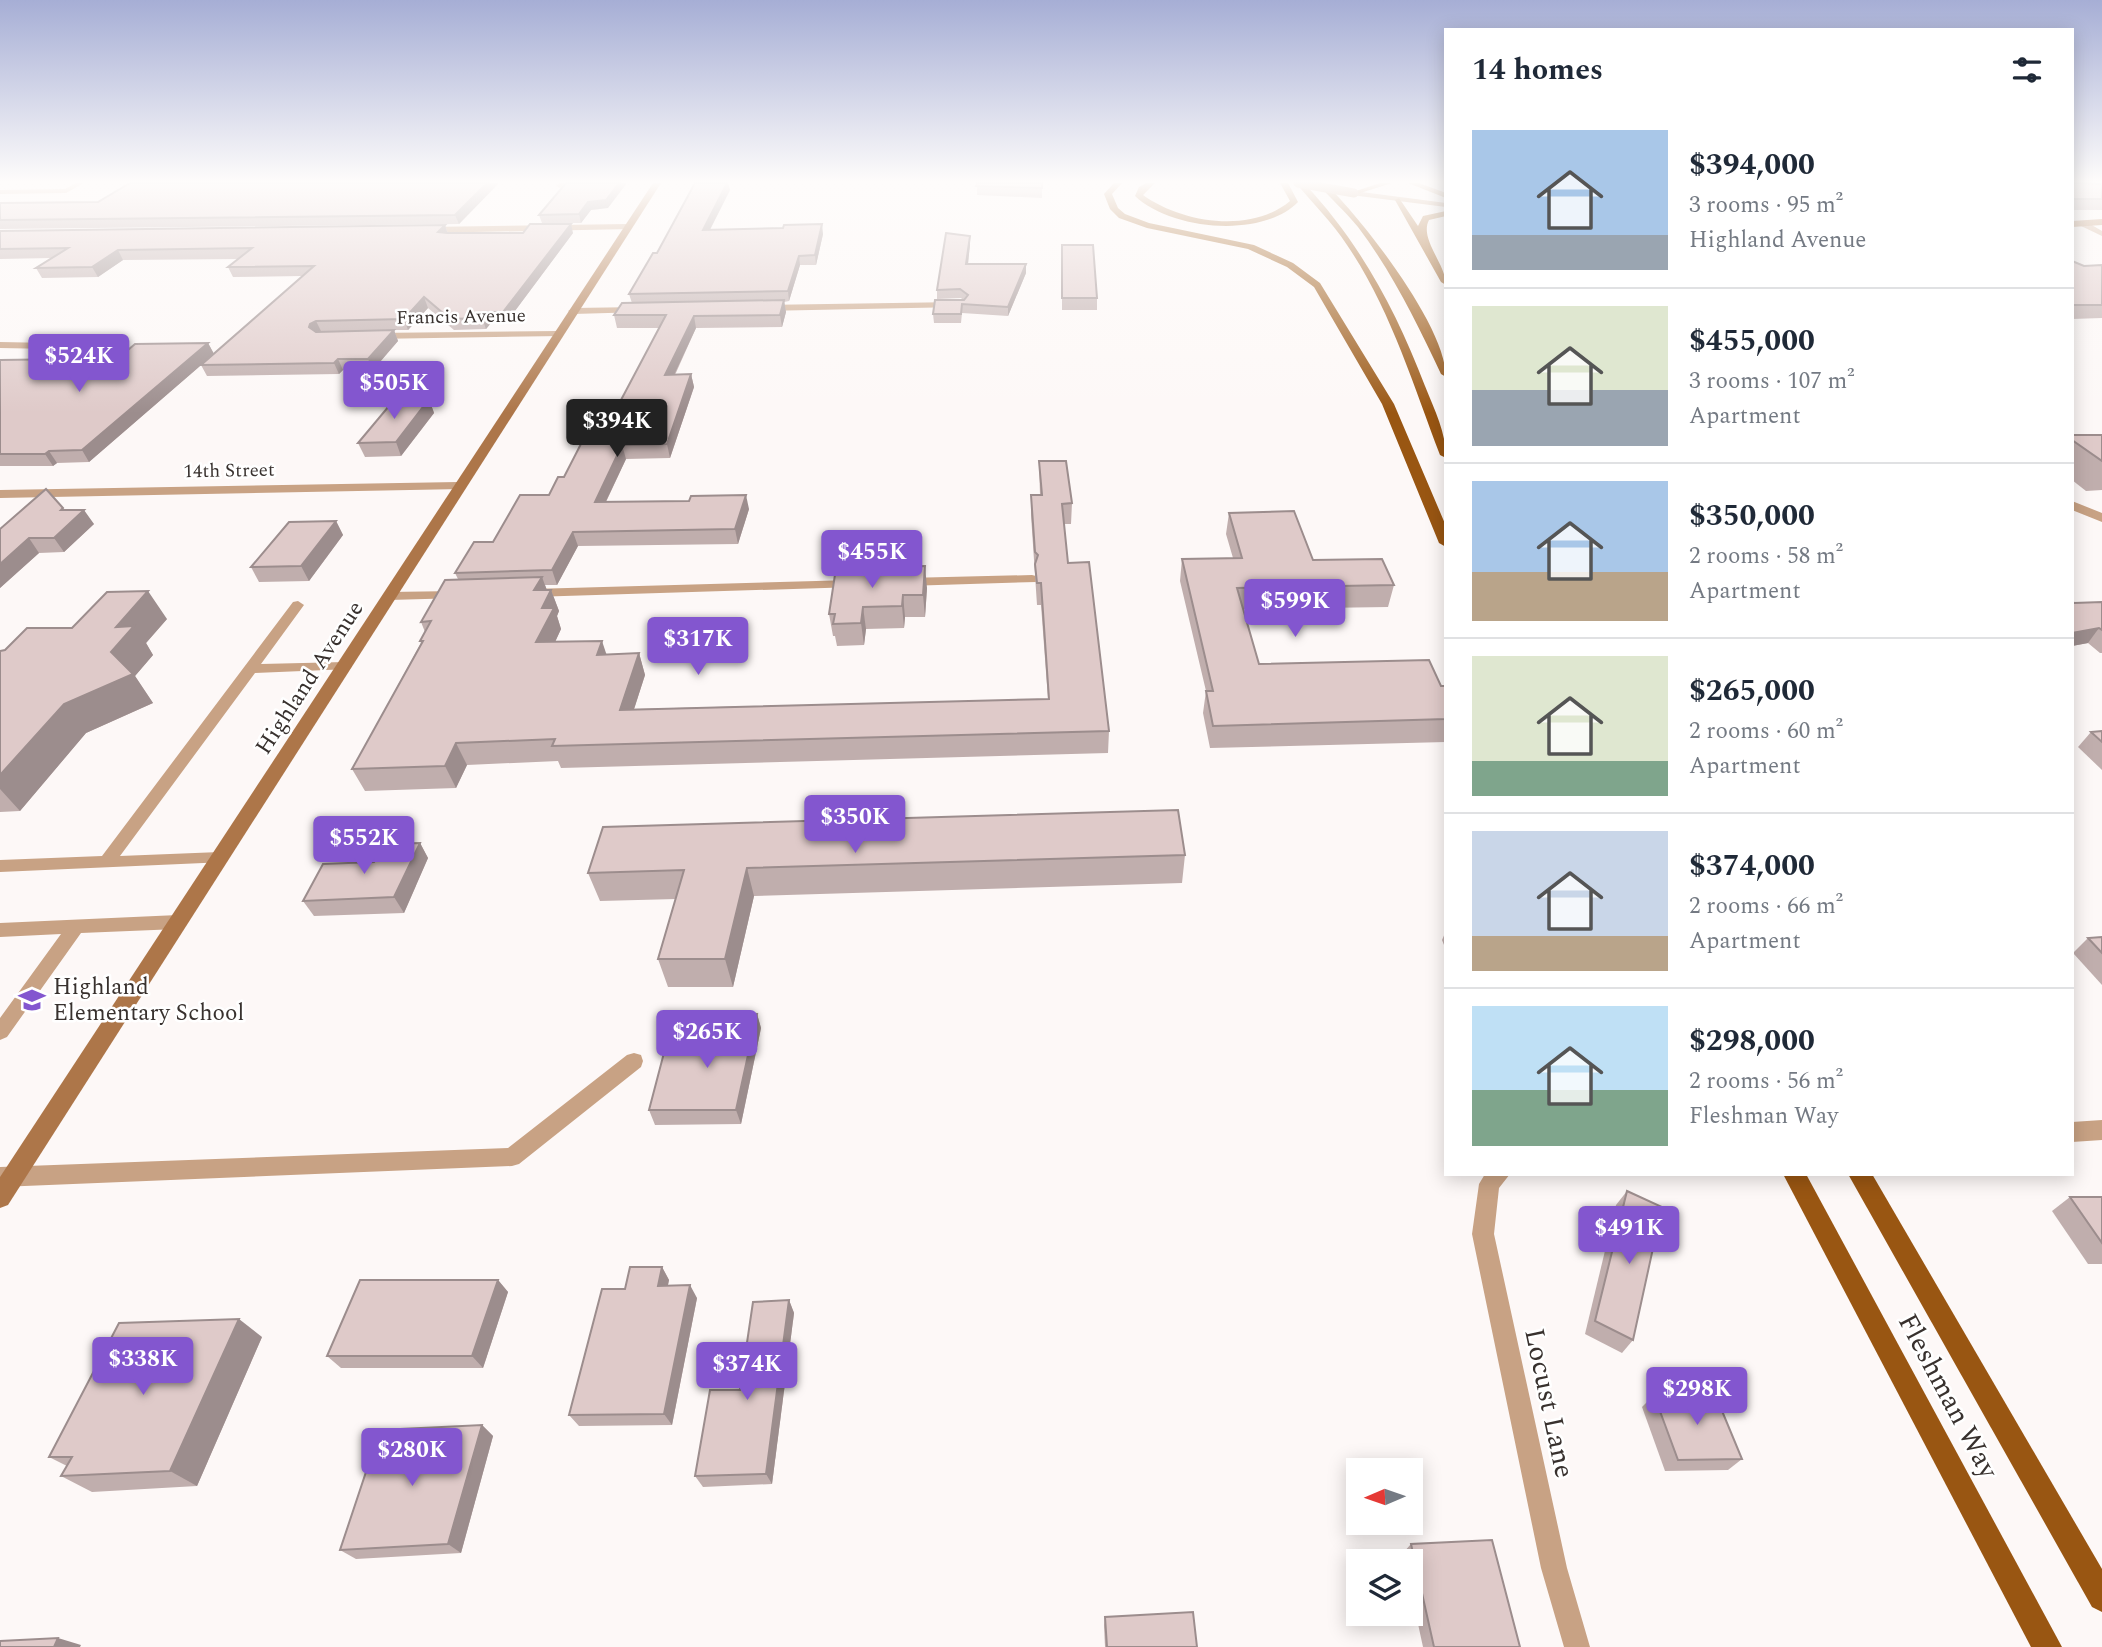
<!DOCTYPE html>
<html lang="en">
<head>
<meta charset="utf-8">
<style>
	body { margin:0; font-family:Spectral,serif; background:#f2f2f3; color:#1f2937; height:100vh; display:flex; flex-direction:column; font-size:26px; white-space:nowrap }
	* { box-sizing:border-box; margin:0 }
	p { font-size:23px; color:#747a83 }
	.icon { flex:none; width:38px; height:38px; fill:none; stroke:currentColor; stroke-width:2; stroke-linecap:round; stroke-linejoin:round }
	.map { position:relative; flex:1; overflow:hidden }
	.drawer { position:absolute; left:1444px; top:28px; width:630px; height:1148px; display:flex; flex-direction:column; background:#fff; border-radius:0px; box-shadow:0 4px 18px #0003 }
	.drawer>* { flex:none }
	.needle { width:46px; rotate:268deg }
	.controls { position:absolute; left:1346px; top:1458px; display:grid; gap:14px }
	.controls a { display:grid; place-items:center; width:77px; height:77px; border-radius:0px; background:#fff; box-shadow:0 4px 18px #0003; font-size:35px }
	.price { position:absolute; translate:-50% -60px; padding:0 16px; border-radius:7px; background:#8356cf; color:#fff; font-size:23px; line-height:46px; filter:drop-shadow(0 2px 4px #0008) }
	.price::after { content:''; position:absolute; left:50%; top:42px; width:21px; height:16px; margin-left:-10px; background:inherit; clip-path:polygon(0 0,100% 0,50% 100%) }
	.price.on { background:#222; color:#fff }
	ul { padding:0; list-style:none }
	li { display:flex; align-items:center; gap:21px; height:175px; padding:0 28px }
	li+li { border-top:2px solid #e0e1e3 }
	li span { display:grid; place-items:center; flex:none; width:196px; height:140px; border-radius:0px; color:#555 }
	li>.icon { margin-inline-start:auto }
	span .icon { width:84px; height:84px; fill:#fffc; stroke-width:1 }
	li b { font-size:30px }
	h2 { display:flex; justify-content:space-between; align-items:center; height:84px; padding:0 28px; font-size:30px }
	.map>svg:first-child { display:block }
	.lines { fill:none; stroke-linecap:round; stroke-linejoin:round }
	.service { fill:#c8a284; fill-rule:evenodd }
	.minor { fill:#c8a284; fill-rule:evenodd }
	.tertiary { fill:#c8a284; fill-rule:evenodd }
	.secondary { fill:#ad7649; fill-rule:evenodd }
	.primary { fill:#995612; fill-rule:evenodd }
	.secondary-bridge { stroke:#ad7649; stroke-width:9 }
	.wall { fill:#c0aead }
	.shaded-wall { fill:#9c8d8d }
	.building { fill:#dfcac9; stroke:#9c8d8d; stroke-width:2 }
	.labels { text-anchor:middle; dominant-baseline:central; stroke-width:5; stroke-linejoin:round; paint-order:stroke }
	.far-street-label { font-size:19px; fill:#38312e; stroke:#fff }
	.street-label { font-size:23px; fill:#38312e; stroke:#fff }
	.poi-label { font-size:23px; fill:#38312e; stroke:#fff; text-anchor:start }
	.near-street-label { font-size:28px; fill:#38312e; stroke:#fff }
</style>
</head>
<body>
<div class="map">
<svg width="2102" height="1647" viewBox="0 0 2102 1647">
	<rect width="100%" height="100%" fill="#fdf8f7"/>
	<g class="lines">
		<g class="service">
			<polygon points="76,183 84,183 66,193 0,194 0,190 65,189"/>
			<polygon points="559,183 566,183 560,188 556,186"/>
			<polygon points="2079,221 2085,221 2102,231 2102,236 2079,225"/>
			<polygon points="1032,575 1036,576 1036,582 906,586 900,582 906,578"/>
			<polygon points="852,580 858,584 856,587 532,597 526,593 532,589"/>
			<polygon points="457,591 461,592 461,598 389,600 383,596 389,592"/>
			<polygon points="298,601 304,605 261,664 345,662 350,663 352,666 350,669 255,673 120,856 220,852 226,854 228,858 226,862 0,872 0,860 102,856 293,602"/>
			<polygon points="178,915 184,917 187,922 184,927 178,929 81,933 7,1037 0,1040 0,1018 61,934 0,937 0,923"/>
			<polygon points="634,1053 641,1055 643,1061 641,1067 519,1164 512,1166 0,1187 0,1167 508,1148 627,1055"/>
			<polygon points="1485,1174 1510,1174 1499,1188 1494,1234 1567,1568 1590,1647 1564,1647 1541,1568 1472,1234 1479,1184"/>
		</g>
		<g class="minor">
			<polygon points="628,224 631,229 425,233 421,230 425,227"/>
			<polygon points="958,302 961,303 961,307 762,311 757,308 762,305"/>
			<polygon points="640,307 645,310 643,312 573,314 568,311 573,308"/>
			<polygon points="558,331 562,332 562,336 373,339 368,336 373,333"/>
			<polygon points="0,342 105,344 110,347 105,350 0,348"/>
			<polygon points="458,482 462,483 462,489 0,498 0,490"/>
			<polygon points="2102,1120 2102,1140 2072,1142 2072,1122"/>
		</g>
		<polygon class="tertiary" points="2072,501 2102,513 2102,522 2072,510"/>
		<g class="secondary">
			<polygon points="653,183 661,183 8,1205 0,1208 0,1177"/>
			<polygon points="1354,191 1446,203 1446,207 1351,195"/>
			<polygon points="2102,219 2102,225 2072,227 2072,221"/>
		</g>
		<g class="primary">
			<polygon points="1114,183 1122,183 1112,194 1118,208 1125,214 1149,223 1254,245 1293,263 1320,283 1394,404 1446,526 1446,547 1439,543 1382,404 1314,287 1287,267 1248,249 1147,228 1119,218 1110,209 1104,194"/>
			<path d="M1146 183H1155L1143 195C1182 223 1251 234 1290 201L1280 183H1288L1298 202C1262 239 1171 230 1135 196L1139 187Z"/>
			<path d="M1296 183H1304C1360 243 1396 310 1425 386 1435 411 1446 432 1446 458L1440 455C1413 384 1390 308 1347 245 1332 222 1313 204 1296 183Z"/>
			<path d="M1317 183H1325C1362 219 1446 326 1446 377L1441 374C1417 323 1392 272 1358 227 1345 211 1330 198 1317 183Z"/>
			<polygon points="1380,183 1392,183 1354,195 1350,193"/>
			<polygon points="1408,183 1419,183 1446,193 1446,198"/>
			<path d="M1399 198 1418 226 1423 216 1446 211V216L1429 220C1419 239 1446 264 1446 285L1441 282 1395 200Z"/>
			<polygon points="1783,1174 1806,1174 2062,1647 2031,1647"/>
			<polygon points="1848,1174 1872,1174 2102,1569 2102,1612 2092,1607"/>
		</g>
		<polyline class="secondary-bridge" points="1298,183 1354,193"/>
	</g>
	<g class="wall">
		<polygon points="130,183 499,183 459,224 0,229 0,203 98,202"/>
		<polygon points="695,183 728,183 730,190 710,230 823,234 816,265 800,265 789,301 784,302 786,312 782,327 696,328 675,375 691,374 694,387 670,458 626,459 606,502 749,509 738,544 578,546 557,585 545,585 547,590 551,590 559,611 557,616 561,629 555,642 607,654 639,653 645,675 634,709 1048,699 1041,605 1037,605 1031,515 1031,495 1040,495 1039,461 1072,503 1071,524 1064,524 1068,563 1109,731 1108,753 561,768 558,761 467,765 456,788 365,791 352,769 421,643 420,641 425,632 421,622 458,579 455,573 549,495 564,477 621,400 660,328 617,328 614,315 632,303 629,294 657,253"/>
		<polygon points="977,183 1042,183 1042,198 977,195"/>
		<polygon points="2072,183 2102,184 2102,210 2072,210"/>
		<polygon points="608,208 591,210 581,223 542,223 539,215"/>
		<polygon points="445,225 448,233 573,233 506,323 491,323 486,329 454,330 428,308 408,330 394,330 398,341 373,370 343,370 339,374 207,376 201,365 89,462 57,463 53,466 0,466 0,360 71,359 128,350 208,343 214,354 302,276 233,277 228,267 239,259 123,260 98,277 42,278 36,268 51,258 0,259 0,231"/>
		<polygon points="970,236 970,244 968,264 1026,273 1008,316 962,313 961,323 934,323 933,314 963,300 961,298 937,299 937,290"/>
		<polygon points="1062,245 1097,298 1097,310 1062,310"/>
		<polygon points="2072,261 2084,266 2102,265 2102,318 2072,319"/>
		<polygon points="429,399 434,413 401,456 365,457 358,443"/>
		<polygon points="2072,435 2102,435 2102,490 2086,491 2072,480"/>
		<polygon points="64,510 94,524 64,552 39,553 0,588 0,529"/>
		<polygon points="1229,513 1313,560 1394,585 1388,607 1243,609 1259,664 1446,686 1446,742 1210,748 1203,713 1206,691 1180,581 1182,559 1233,558 1226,534"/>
		<polygon points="336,521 343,535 309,581 259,582 251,567"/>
		<polygon points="927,588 925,617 905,617 904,628 866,629 864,645 837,646 835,636 833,636 829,614"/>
		<polygon points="2072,601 2074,603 2102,602 2102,653 2100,653 2088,643 2072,646"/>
		<polygon points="167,619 146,643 153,655 135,676 153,703 86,733 20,811 0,812 0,651 5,650 72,628"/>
		<polygon points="2102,731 2102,770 2078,747 2091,732"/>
		<polygon points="420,843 428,858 404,913 314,916 303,901 374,862"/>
		<polygon points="1185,855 1182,883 754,896 733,987 668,987 658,959 676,899 600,901 588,873"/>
		<polygon points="1446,931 1446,950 1442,940"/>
		<polygon points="2102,937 2102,985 2073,953 2088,938"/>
		<polygon points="757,1014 761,1028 741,1124 655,1125 649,1110 710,1049"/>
		<polygon points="1627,1191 1633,1340 1622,1353 1585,1334 1616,1205"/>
		<polygon points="2070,1197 2102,1197 2102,1264 2088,1264 2052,1211"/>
		<polygon points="662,1267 669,1280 668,1285 697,1298 672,1425 579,1426 569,1415 625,1289"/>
		<polygon points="498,1280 508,1292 483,1368 341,1368 327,1356"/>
		<polygon points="789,1300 794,1313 772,1484 703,1487 695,1476"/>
		<polygon points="262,1337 197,1486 92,1492 61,1476 67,1466 49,1457"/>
		<polygon points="1654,1395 1742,1459 1728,1470 1665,1471 1642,1407"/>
		<polygon points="482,1425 493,1436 461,1553 356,1559 340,1550"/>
		<polygon points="1411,1544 1520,1647 1423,1647 1410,1587 1410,1561 1405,1561 1403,1553"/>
		<polygon points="1105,1617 1197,1647 1105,1647 1104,1625"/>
	</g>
	<g class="shaded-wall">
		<polygon points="487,183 499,183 459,224 455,215"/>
		<polygon points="619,183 627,183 608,208 591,210 581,223 579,214 588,202"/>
		<polygon points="727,183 728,183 730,190 705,239 703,230"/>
		<polygon points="571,224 573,233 506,323 503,312"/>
		<polygon points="822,224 823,234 816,265 815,255"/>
		<polygon points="445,225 448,235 438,232"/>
		<polygon points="970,236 970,244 967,273 966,264"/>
		<polygon points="118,250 123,260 98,277 92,267"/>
		<polygon points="799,256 800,265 789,301 788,291"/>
		<polygon points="1026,264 1026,273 1008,316 1008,307"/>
		<polygon points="424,297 428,308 408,330 404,319"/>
		<polygon points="784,300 786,312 782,327 780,315"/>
		<polygon points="487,312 491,323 486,329 482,318"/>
		<polygon points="694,316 696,328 668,388 665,375"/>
		<polygon points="316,321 321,331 314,338 309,327 310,324"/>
		<polygon points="394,330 398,341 373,370 368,359"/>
		<polygon points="208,343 214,354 89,462 82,450"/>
		<polygon points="338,359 343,370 339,374 334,363"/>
		<polygon points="691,374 694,387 670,458 667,444"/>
		<polygon points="429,399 434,413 401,456 396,442"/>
		<polygon points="622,445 626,459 599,516 595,502"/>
		<polygon points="49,451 57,463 53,466 45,454"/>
		<polygon points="746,495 749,509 738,544 735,529"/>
		<polygon points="63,508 72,521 84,510 94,524 64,552 54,538 61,510"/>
		<polygon points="336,521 343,535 309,581 301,566"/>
		<polygon points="573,532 578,546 557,585 552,570"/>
		<polygon points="29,538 39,553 0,588 0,564"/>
		<polygon points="925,566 927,588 925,617 923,595"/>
		<polygon points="542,577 549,596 551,590 559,611 557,616 561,629 545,664 536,642 534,590"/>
		<polygon points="148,591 167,619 146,643 153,655 135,676 153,703 86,733 20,811 0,789 0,775 116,627"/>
		<polygon points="903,595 905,617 904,628 902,606"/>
		<polygon points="863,607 866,629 864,645 861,623"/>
		<polygon points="2099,628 2088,643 2072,646 2072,633"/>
		<polygon points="602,641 609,662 597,655"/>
		<polygon points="639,653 645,675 627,731 620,710"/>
		<polygon points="456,743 467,765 456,788 445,766"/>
		<polygon points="420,843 428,858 404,913 394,897"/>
		<polygon points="747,868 754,896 733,987 725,959"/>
		<polygon points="757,1014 761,1028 741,1124 736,1110"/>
		<polygon points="662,1267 669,1280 665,1298 658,1286"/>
		<polygon points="498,1280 508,1292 483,1368 472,1356"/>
		<polygon points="690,1285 697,1298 672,1425 664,1414"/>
		<polygon points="789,1300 794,1313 772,1484 766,1474"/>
		<polygon points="239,1319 262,1337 197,1486 170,1471"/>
		<polygon points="482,1425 493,1436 461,1553 448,1544"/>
		<polygon points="58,1638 81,1645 80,1647 54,1647"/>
	</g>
	<g class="building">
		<polygon points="130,183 487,183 455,215 0,220 0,203 98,202"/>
		<polygon points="566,183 619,183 606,200 588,202 579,214 539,215"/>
		<polygon points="695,183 727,183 703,230 783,228 784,225 822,224 815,255 799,256 788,291 629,294 653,253 657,253"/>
		<polygon points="977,183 1042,183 1042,188 976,186"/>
		<polygon points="2072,183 2102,184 2102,199 2072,199"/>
		<polygon points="530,224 571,224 503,312 487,312 482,318 450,319 424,297 404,319 316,321 310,324 309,327 316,332 394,330 368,359 338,359 334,363 201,365 314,266 228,267 252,248 118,250 92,267 36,268 68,248 0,249 0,231 445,225 438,232 447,233 523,233"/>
		<polygon points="946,233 970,236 966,264 1026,264 1008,307 962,304 961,314 933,314 935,300 964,300 968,295 960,289 937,290"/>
		<polygon points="1062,245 1093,245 1097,298 1062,298"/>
		<polygon points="2072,261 2084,266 2102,265 2102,305 2072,305"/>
		<polygon points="784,300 780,315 694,316 665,375 691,374 667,444 622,445 595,502 689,501 691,496 746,495 735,529 573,532 552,570 455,573 474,542 493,542 520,495 549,495 558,477 564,477 603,401 621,400 666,315 614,315 622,303"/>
		<polygon points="208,343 82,450 49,451 45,454 0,454 0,360 71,359 82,351 128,350 135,344"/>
		<polygon points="429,399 396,442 358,443 394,400"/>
		<polygon points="2072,435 2102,435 2102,461 2072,440"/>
		<polygon points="1039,461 1066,461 1072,503 1062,504 1068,563 1089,562 1109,731 552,746 555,739 456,743 445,766 352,769 423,641 420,641 431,621 421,622 445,580 542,577 534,590 551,590 542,608 554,608 536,642 602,641 597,655 639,653 620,710 1049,699 1041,583 1037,583 1035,564 1038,555 1035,552 1031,495 1042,495"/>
		<polygon points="46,489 63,508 61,510 84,510 54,538 29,538 0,564 0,529"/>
		<polygon points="1294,511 1313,560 1382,559 1394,585 1237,588 1259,664 1429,660 1441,686 1446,686 1446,719 1213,726 1206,691 1213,691 1182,559 1242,558 1229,513"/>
		<polygon points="336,521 301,566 251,567 289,522"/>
		<polygon points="925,566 923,595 903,595 902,606 863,607 861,623 833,624 835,614 829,614 836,568"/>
		<polygon points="148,591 116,627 134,626 111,652 133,674 64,704 0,775 0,651 5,650 27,628 72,628 107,592"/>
		<polygon points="2072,601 2074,603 2102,602 2102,630 2099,628 2072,633"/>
		<polygon points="2102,731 2102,742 2091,732"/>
		<polygon points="1178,810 1185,855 747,868 725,959 658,959 684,870 588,873 603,827"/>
		<polygon points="420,843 394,897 303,901 323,864 374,862 383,844"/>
		<polygon points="2102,937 2102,953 2088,938"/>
		<polygon points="719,1013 757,1014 736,1110 649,1110 665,1049 710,1049"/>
		<polygon points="1627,1191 1662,1207 1633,1340 1595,1321"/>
		<polygon points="2070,1197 2102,1197 2102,1243"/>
		<polygon points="630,1267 662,1267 658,1286 690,1285 664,1414 569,1415 602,1289 625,1289"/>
		<polygon points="360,1280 498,1280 472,1356 327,1356"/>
		<polygon points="789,1300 766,1474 695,1476 710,1390 740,1390 753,1302"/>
		<polygon points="239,1319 170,1471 61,1476 72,1457 49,1457 119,1323"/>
		<polygon points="1715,1394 1742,1459 1678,1460 1654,1395"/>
		<polygon points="482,1425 448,1544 340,1550 380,1430"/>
		<polygon points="1492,1540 1520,1647 1434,1647 1411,1544"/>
		<polygon points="1193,1612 1197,1647 1107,1647 1105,1617"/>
		<polygon points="58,1638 54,1647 0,1647 0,1641"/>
	</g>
	<linearGradient id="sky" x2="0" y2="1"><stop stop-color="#a6aed5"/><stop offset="0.44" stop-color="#fefcfb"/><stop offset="1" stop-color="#fefcfb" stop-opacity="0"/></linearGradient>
	<rect width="2102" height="413" fill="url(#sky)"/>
	<defs>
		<symbol id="school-bare" viewBox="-9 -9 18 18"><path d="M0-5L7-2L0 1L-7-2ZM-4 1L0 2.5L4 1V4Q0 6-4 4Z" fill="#8356cf" stroke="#fff" stroke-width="2.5" paint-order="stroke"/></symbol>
	</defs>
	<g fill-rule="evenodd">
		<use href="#school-bare" x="13" y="981" width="38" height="38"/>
	</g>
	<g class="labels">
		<g class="far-street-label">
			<text transform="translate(461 317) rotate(-1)">Francis Avenue</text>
			<text transform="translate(229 471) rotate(-1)">14th Street</text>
		</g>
		<g class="street-label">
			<text transform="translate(310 678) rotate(-57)">Highland Avenue</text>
		</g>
		<g class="poi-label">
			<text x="53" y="987">Highland<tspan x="53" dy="26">Elementary School</tspan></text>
		</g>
		<g class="near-street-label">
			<text transform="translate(1948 1396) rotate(62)">Fleshman Way</text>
			<text transform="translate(1549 1403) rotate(78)">Locust Lane</text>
		</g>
	</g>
</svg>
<div class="controls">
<a><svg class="needle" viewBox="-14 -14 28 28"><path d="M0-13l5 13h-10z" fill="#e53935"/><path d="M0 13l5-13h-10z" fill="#747a83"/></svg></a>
<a><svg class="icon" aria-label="layers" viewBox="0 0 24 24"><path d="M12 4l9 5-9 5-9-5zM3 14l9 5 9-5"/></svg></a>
</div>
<b class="price" style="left:79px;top:394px">$524K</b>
<b class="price" style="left:394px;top:421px">$505K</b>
<b class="price on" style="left:617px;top:459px">$394K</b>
<b class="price" style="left:872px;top:590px">$455K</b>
<b class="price" style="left:1295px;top:639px">$599K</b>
<b class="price" style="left:698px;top:677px">$317K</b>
<b class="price" style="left:855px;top:855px">$350K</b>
<b class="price" style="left:364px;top:876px">$552K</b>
<b class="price" style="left:707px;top:1070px">$265K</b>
<b class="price" style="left:1629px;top:1266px">$491K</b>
<b class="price" style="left:143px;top:1397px">$338K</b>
<b class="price" style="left:747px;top:1402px">$374K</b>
<b class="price" style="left:1697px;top:1427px">$298K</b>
<b class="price" style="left:412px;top:1488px">$280K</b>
<section class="drawer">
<h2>14 homes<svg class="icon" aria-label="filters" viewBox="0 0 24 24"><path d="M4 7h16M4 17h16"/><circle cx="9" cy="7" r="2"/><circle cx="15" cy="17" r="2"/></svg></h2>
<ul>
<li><span style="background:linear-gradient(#a9c7e8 75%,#9aa5b1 0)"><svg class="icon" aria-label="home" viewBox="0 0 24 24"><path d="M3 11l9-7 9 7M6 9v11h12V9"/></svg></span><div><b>$394,000</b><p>3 rooms · 95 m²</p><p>Highland Avenue</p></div></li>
<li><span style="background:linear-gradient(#dfe7d0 60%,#9aa5b1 0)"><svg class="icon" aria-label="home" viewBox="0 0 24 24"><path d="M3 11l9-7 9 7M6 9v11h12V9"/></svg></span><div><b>$455,000</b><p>3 rooms · 107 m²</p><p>Apartment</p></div></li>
<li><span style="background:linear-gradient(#a9c7e8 65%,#b9a48a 0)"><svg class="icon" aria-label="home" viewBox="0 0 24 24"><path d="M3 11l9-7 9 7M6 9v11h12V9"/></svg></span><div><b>$350,000</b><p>2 rooms · 58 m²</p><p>Apartment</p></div></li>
<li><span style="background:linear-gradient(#dfe7d0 75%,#7fa58c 0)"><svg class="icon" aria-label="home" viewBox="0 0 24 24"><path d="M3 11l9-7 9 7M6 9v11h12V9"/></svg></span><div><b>$265,000</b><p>2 rooms · 60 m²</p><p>Apartment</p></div></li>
<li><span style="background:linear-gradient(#c9d6e8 75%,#b9a48a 0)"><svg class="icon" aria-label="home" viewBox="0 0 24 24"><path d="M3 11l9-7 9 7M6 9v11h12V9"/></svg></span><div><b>$374,000</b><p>2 rooms · 66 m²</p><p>Apartment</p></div></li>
<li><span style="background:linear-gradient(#bfe0f5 60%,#7fa58c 0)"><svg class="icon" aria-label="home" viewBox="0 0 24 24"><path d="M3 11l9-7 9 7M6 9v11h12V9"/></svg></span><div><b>$298,000</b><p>2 rooms · 56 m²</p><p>Fleshman Way</p></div></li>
</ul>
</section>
</div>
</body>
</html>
